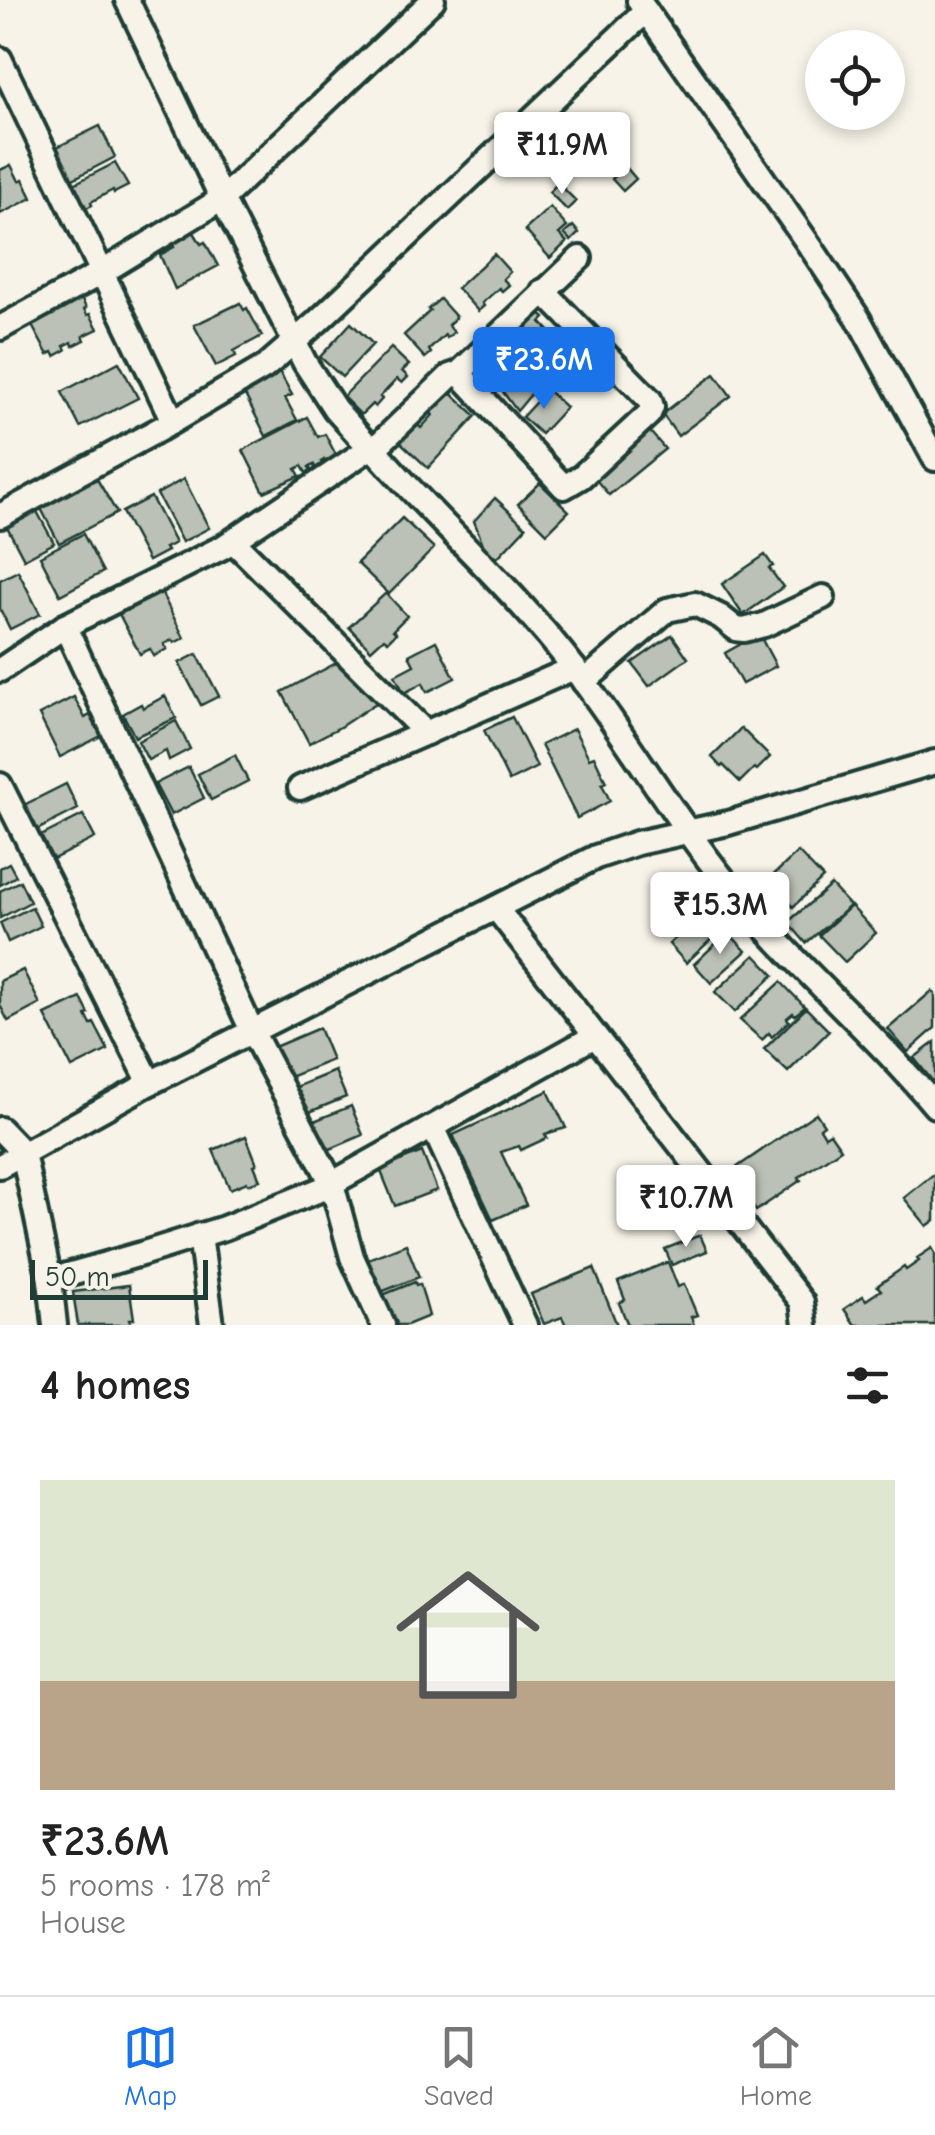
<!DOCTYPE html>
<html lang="en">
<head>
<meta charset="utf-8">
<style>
	body { margin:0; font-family:"Comic Neue",sans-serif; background:#f6f6f6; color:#222; height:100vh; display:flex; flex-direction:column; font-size:38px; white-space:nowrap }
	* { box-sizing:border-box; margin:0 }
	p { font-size:32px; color:#767676 }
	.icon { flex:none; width:55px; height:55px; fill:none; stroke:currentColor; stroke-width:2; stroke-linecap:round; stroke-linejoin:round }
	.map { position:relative; height:1325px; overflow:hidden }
	.panel { display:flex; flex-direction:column; background:#fff; flex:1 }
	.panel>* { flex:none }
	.tools { position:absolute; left:805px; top:30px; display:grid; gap:20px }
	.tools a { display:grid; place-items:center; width:100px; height:100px; border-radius:50%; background:#fff; box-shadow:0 5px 15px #0003; font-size:50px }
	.scale { position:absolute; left:30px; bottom:25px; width:178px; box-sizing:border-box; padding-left:10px; border:5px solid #1f3d34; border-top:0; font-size:28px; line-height:35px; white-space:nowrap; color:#1f3d34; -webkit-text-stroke:8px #f7f3e8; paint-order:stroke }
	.price { position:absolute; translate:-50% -85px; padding:0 22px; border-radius:10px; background:#fff; color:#222; font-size:32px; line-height:65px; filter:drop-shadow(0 2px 5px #0008) }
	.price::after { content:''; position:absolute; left:50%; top:60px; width:30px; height:22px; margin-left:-15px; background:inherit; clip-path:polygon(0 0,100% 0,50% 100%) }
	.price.on { background:#1a73e8; color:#fff }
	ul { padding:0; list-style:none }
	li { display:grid; align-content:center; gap:20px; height:530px; padding:0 40px }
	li+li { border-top:2px solid #e0e0e0 }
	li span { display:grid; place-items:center; height:310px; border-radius:0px; color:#555 }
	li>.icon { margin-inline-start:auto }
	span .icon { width:180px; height:180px; fill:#fffc; stroke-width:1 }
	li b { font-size:42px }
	h2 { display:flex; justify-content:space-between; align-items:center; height:120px; padding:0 40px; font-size:42px }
	.tab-bar { display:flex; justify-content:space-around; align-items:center; height:140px; border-top:2px solid #e0e0e0; background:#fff; font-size:28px; color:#767676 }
	.tab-bar a { display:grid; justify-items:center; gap:5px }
	.tab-bar .on { color:#1a73e8 }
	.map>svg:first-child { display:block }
	.building { fill:#bbc1b6; stroke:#1f3d34; stroke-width:2.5 }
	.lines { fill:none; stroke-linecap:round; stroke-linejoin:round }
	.street-casing { stroke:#1f3d34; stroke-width:30 }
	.street { stroke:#f7f3e8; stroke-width:22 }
</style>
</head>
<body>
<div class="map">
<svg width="935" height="1325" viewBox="0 0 935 1325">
	<rect width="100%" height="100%" fill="#f7f3e8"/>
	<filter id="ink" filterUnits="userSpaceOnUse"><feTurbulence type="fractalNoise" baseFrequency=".01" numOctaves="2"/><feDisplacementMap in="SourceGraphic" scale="20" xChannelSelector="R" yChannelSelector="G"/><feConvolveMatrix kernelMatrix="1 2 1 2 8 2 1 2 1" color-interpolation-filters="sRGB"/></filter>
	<g filter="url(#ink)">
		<g class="building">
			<polygon points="100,126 115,157 69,181 53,149"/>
			<polygon points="610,147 620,158 606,170 596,159"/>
			<polygon points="115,163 128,186 114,193 113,190 91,202 92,205 82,210 70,186"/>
			<polygon points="11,165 19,181 23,179 32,198 0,214 0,170"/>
			<polygon points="625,166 636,179 623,191 612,179"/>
			<polygon points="558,183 576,201 567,210 549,192"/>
			<polygon points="550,207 567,227 559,234 567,242 550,258 525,230"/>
			<polygon points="573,226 579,233 571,241 564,234"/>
			<polygon points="192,229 201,244 205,242 218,266 175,289 160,255 174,247 170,240"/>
			<polygon points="494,254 510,272 503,279 509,285 502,291 499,288 482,303 484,306 478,311 457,288"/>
			<polygon points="79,294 86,308 84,309 87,315 90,314 98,329 83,336 85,340 73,346 72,342 64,346 66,350 55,356 53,352 48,355 29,320"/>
			<polygon points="440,299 456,317 448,325 454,332 447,338 445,335 429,350 431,353 425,358 404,335 430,311 428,309"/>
			<polygon points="240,303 244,310 247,308 262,336 234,351 236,356 216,366 194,325"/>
			<polygon points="535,309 545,318 541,322 550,332 536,347 526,337 515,348 506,339"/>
			<polygon points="351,323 373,344 342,377 320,357"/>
			<polygon points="391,348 409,365 402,371 408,377 402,383 397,379 380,397 382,399 375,407 372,404 361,415 343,397"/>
			<polygon points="119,362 138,398 80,427 62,392"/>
			<polygon points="524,367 542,381 517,411 503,392"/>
			<polygon points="279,371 292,395 285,398 297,420 266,436 243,391"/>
			<polygon points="715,374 731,396 678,436 662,414"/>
			<polygon points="445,387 476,416 428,468 397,439 408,427 412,431 418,425 421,428 433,415 429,412 434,407 430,404"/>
			<polygon points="547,390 566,407 541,434 522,417"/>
			<polygon points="307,417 318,437 325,434 337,457 326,463 324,460 321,462 322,464 315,468 314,465 309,467 311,470 306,473 302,466 296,469 300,476 264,492 243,450"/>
			<polygon points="646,427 665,449 609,495 590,473"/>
			<polygon points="91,469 117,513 59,543 35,497"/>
			<polygon points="184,479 209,528 182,542 157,494"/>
			<polygon points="540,483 569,511 547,533 518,504"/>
			<polygon points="151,497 175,543 165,548 167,551 148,561 122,512"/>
			<polygon points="495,498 526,527 495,560 486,552 474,521"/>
			<polygon points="33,504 54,543 24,559 3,519"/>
			<polygon points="402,518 434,548 389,594 357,563"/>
			<polygon points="83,534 103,572 60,595 40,556"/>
			<polygon points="765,555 773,566 769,568 783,587 743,615 722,584"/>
			<polygon points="18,571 40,614 10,629 0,609 0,580"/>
			<polygon points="161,592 184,638 174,643 172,640 164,644 167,649 154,656 150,649 140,654 119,614"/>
			<polygon points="386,593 407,616 393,630 396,633 388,641 384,638 371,650 349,627"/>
			<polygon points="759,634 776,666 742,684 725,653"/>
			<polygon points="672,635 688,658 649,686 632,663"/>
			<polygon points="436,641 455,678 427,692 423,683 404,693 395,675 414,665 409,655"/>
			<polygon points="197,654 219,696 201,705 179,663"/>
			<polygon points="340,661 379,701 340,727 309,743 282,692"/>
			<polygon points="165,696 176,718 135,737 123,714 141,704 143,708"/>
			<polygon points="74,697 85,718 90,715 101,736 60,757 39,715"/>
			<polygon points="512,717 537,767 509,781 484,730"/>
			<polygon points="176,721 190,749 169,760 166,751 148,760 138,741"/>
			<polygon points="741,728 770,757 757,770 754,768 740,782 723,765 721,767 712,757"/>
			<polygon points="574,729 589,758 594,756 606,782 602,784 610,801 577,818 541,745"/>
			<polygon points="235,755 248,781 211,800 198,774"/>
			<polygon points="189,767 204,798 171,815 155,784"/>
			<polygon points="66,784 78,809 29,834 16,809"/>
			<polygon points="83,815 95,838 53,859 41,836"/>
			<polygon points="798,852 823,878 793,907 767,881"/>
			<polygon points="9,863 16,876 0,885 0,868"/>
			<polygon points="20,881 30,902 0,918 0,891"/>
			<polygon points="831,885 850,906 806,943 788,922"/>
			<polygon points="851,906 876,933 845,962 819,935"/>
			<polygon points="32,907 41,926 8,942 0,923"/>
			<polygon points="706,909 716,920 709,927 716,935 686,963 669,944"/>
			<polygon points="728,932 746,951 711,983 694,964"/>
			<polygon points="755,955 774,975 735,1012 715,992"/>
			<polygon points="23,970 40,1004 8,1021 0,1005 0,981"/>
			<polygon points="781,982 805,1007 795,1015 793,1013 787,1018 789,1021 772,1037 769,1033 762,1040 740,1020"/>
			<polygon points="932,991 935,994 935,1028 908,1052 888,1029"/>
			<polygon points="81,998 89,1014 86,1015 91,1025 94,1023 108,1050 72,1068 45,1015"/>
			<polygon points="806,1008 829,1031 788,1072 764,1049"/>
			<polygon points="319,1028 332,1060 285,1079 272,1048"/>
			<polygon points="935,1042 935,1084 914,1058"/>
			<polygon points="335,1071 346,1097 307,1113 296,1087"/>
			<polygon points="548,1091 566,1128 545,1134 547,1138 521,1150 519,1146 501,1152 526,1205 493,1220 453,1135"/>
			<polygon points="351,1106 363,1135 321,1153 309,1123"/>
			<polygon points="816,1113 824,1125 820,1128 825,1136 830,1133 841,1149 799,1177 801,1180 756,1211 741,1189 743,1188 739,1183 738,1184 730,1172"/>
			<polygon points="246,1136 257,1164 254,1165 260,1180 248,1184 247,1182 230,1189 213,1150"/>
			<polygon points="422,1152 437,1190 395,1206 380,1169"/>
			<polygon points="935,1173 935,1220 927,1226 904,1198"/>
			<polygon points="700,1235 707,1251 672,1265 665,1249"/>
			<polygon points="406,1244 419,1277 376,1294 363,1261"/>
			<polygon points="932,1248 935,1253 935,1325 855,1325 844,1309 863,1296 866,1300 881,1290 877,1286 904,1267 906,1270 919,1261 917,1258"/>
			<polygon points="668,1262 678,1287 684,1284 697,1315 691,1317 694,1325 628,1325 619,1303 625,1300 618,1282"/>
			<polygon points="594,1268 617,1325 566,1325 562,1317 544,1324 531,1294"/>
			<polygon points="415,1282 416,1285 420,1284 429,1316 407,1325 392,1325 380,1296"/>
			<polygon points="129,1285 134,1319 130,1319 131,1324 134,1325 78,1325 73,1292"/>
		</g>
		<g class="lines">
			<defs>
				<g id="street">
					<path d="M127 0 222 199 305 363 335 409 370 448 374 449C439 524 514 589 574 668 632 744 680 829 742 902 803 973 875 1034 935 1106"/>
					<polyline points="639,1 812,249 858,318 935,459"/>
					<polyline points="0,59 173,421"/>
					<polyline points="0,328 101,273 222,199 433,0"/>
					<polyline points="459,373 564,487 581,477 649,414 652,407 650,400 543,291"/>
					<polyline points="374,449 450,376 459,373 580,258"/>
					<polyline points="0,516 160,429 265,367 317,322 646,11"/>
					<polyline points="233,541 426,733"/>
					<polyline points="65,626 252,1031 332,1184 352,1257 383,1325"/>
					<polyline points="0,670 65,626 223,547 370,448"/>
					<polyline points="584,682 667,610 695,604 721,617 736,629 744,630 764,625 823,597"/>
					<polyline points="0,785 150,1083"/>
					<polyline points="300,788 574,668"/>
					<polyline points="496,908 802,1302 805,1325"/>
					<polyline points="433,1127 525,1325"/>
					<polyline points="0,1129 23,1153 50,1280 55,1325"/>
					<polyline points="0,1166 150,1083 596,857 637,843 728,823 935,762"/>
					<polyline points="200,1235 212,1325"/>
					<polyline points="50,1280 141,1254 224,1228 322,1189 595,1036"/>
				</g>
			</defs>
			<use href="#street" class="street-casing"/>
			<use href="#street" class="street"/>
		</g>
	</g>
</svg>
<div class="tools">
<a><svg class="icon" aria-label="locate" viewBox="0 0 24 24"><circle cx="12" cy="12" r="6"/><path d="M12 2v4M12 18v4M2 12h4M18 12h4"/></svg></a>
</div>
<div class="scale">50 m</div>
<b class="price" style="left:562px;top:197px">₹11.9M</b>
<b class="price on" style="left:544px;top:412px">₹23.6M</b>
<b class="price" style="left:720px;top:957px">₹15.3M</b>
<b class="price" style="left:686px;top:1250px">₹10.7M</b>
</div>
<section class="panel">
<h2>4 homes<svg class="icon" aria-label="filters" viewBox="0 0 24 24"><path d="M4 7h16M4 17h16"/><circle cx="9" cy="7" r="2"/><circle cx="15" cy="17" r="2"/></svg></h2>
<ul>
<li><span style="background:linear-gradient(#dfe7d0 65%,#b9a48a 0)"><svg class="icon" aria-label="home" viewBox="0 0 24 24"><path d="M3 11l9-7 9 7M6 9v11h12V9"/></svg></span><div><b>₹23.6M</b><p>5 rooms · 178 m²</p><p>House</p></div></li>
</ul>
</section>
<nav class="tab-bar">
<a class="on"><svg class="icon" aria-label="map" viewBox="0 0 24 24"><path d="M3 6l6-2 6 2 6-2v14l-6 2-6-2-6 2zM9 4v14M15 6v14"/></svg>Map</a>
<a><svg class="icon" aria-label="saved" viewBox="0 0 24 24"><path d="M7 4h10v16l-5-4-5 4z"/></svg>Saved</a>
<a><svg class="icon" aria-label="home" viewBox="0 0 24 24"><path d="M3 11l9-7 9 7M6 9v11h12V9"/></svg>Home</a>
</nav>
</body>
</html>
